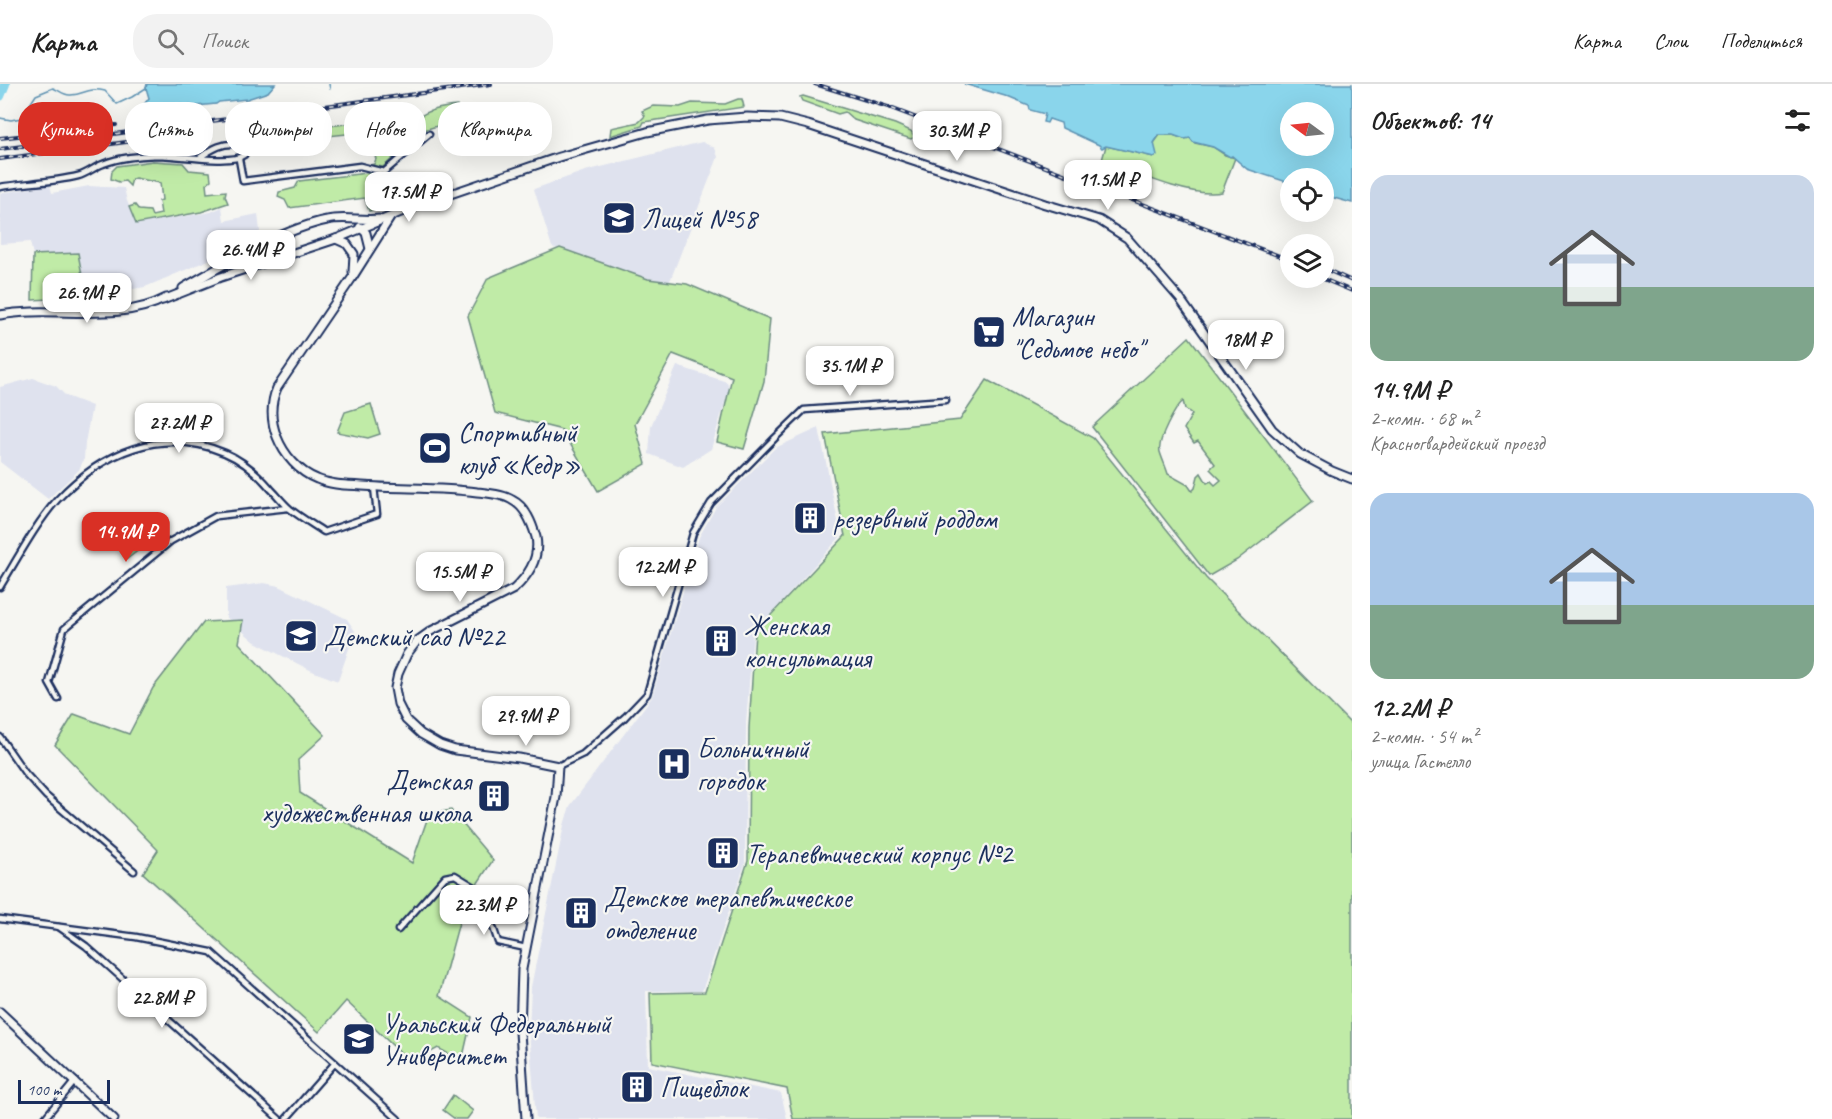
<!DOCTYPE html>
<html lang="ru">
<head>
<meta charset="utf-8">
<style>
	body { margin:0; font-family:Caveat,sans-serif; background:#f2f2f2; color:#222; height:100vh; display:flex; flex-direction:column; font-size:22px; white-space:nowrap }
	* { box-sizing:border-box; margin:0 }
	p { font-size:20px; color:#767676 }
	.icon { flex:none; width:33px; height:33px; fill:none; stroke:currentColor; stroke-width:2; stroke-linecap:round; stroke-linejoin:round }
	.map { position:relative; flex:1; overflow:hidden }
	.drawer { display:flex; flex-direction:column; background:#fff; width:480px }
	.drawer>* { flex:none }
	.banner { position:absolute; left:18px; top:18px; width:570px; height:54px; display:flex; gap:12px }
	.needle { width:39px; rotate:285deg }
	.buttons { position:absolute; left:1280px; top:18px; display:grid; gap:12px }
	.buttons a { display:grid; place-items:center; width:54px; height:54px; border-radius:50%; background:#fff; box-shadow:0 6px 24px #0002; font-size:30px }
	.scale { position:absolute; left:18px; bottom:15px; width:92px; box-sizing:border-box; padding-left:6px; border:3px solid #1b2f5e; border-top:0; font-size:16px; line-height:21px; white-space:nowrap; color:#1b2f5e; -webkit-text-stroke:4px #f6f6f2; paint-order:stroke }
	.price { position:absolute; translate:-50% -51px; padding:0 14px; border-radius:12px; background:#fff; color:#222; font-size:20px; line-height:39px; filter:drop-shadow(0 2px 3px #0008) }
	.price::after { content:''; position:absolute; left:50%; top:36px; width:18px; height:14px; margin-left:-9px; background:inherit; clip-path:polygon(0 0,100% 0,50% 100%) }
	.price.current { background:#d93025; color:#fff }
	ul { padding:0; list-style:none }
	li { display:grid; align-content:center; gap:12px; height:318px; padding:0 18px }
	li span { display:grid; place-items:center; height:186px; border-radius:18px; color:#555 }
	li>.icon { margin-inline-start:auto }
	span .icon { width:108px; height:108px; fill:#fffc; stroke-width:1 }
	li b { font-size:26px }
	h2 { display:flex; justify-content:space-between; align-items:center; height:72px; padding:0 18px; font-size:26px }
	.pill { padding:0 21px; border-radius:24px; background:#fff; box-shadow:0 6px 24px #0002; font-size:21px; line-height:54px }
	.pill.current { background:#d93025; color:#fff }
	header { display:flex; align-items:center; gap:36px; box-sizing:border-box; height:84px; padding:0 30px; background:#fff; border-bottom:2px solid #e0e0e0 }
	header strong { font-size:28px }
	nav { display:flex; gap:33px; margin-inline-start:auto; font-size:21px }
	.search { width:420px; height:54px; background:#f2f2f2; display:flex; align-items:center; gap:15px; box-sizing:border-box; padding:0 21px; border-radius:24px; color:#767676; font-size:22px }
	main { display:flex; flex:1; min-height:0 }
	.map>svg:first-child { display:block }
	.built { fill:#dfe2ee }
	.green { fill:#c0eba7; stroke:#6e8d82; stroke-width:1.5; fill-rule:evenodd }
	.water { fill:#8ad5eb; stroke:#5e93b3; stroke-width:1.5; fill-rule:evenodd }
	.lines { fill:none; stroke-linecap:round; stroke-linejoin:round }
	.stream { stroke:#5e93b3; stroke-width:1.5 }
	.river { stroke:#8ad5eb; stroke-width:10 }
	.street-casing { stroke:#1b2f5e; stroke-width:9 }
	.secondary-casing { stroke:#1b2f5e; stroke-width:11 }
	.street { stroke:#f6f6f2; stroke-width:4.5 }
	.secondary { stroke:#f6f6f2; stroke-width:7 }
	.rail-casing { stroke:#1b2f5e; stroke-width:4 }
	.rail { stroke:#f6f6f2; stroke-width:1.5; stroke-dasharray:4.5; stroke-linecap:butt }
	.labels { text-anchor:middle; dominant-baseline:central; stroke-width:4.5; stroke-linejoin:round; paint-order:stroke }
	.poi-label { font-size:28px; fill:#1b2f5e; stroke:#f6f6f2; text-anchor:start }
</style>
</head>
<body>
<header>
<strong>Карта</strong>
<div class="search"><svg class="icon" aria-label="search" viewBox="0 0 24 24"><circle cx="10" cy="10" r="6"/><path d="M15 15l6 6"/></svg>Поиск</div>
<nav><a>Карта</a><a>Слои</a><a>Поделиться</a></nav>
</header>
<main>
<div class="map">
<svg width="1352" height="1035" viewBox="0 0 1352 1035">
	<rect width="100%" height="100%" fill="#f6f6f2"/>
	<filter id="ink" filterUnits="userSpaceOnUse"><feTurbulence type="fractalNoise" baseFrequency=".0167" numOctaves="2"/><feDisplacementMap in="SourceGraphic" scale="12" xChannelSelector="R" yChannelSelector="G"/><feConvolveMatrix kernelMatrix="1 2 1 2 8 2 1 2 1" color-interpolation-filters="sRGB"/></filter>
	<g filter="url(#ink)">
		<g class="built">
			<polygon points="702,58 715,64 718,73 668,202 552,163 534,105 585,87"/>
			<polygon points="50,101 52,109 89,102 124,104 127,117 137,140 211,128 222,123 224,137 258,130 260,147 256,156 145,203 86,213 78,169 33,171 30,158 0,160 0,109"/>
			<polygon points="677,282 727,298 729,305 711,365 683,383 649,370 651,342"/>
			<polygon points="33,294 56,302 66,312 92,322 85,359 84,375 79,386 48,415 0,378 0,303"/>
			<polygon points="819,344 841,452 753,550 746,639 745,780 702,907 646,907 648,982 781,1009 787,1035 536,1035 529,947 531,903 564,741 570,722 652,613 699,453 716,423 775,364"/>
			<polygon points="264,499 279,502 347,535 355,547 338,597 312,587 255,558 226,533 226,504"/>
		</g>
		<g class="green">
			<polygon points="803,12 895,40 911,47 915,53 911,55 854,36 845,28 838,30 802,17 800,13"/>
			<polygon points="738,15 742,15 744,23 644,38 642,42 610,52 611,44 639,38 645,32 642,27 653,22 680,23 692,19 725,20"/>
			<path d="M457 22 460 33 457 36 424 46 420 43 419 33C430 25 444 23 457 22Z"/>
			<polygon points="386,35 397,39 411,37 416,51 396,65 393,74 383,83 370,81 374,80 376,75 370,57 361,56 356,49 328,52 329,42"/>
			<path d="M319 38 321 55 318 59 303 62C291 53 279 57 265 59L264 51 297 47 296 41Z"/>
			<path d="M1160 51H1173L1184 55 1190 54 1195 59 1213 63 1225 71 1235 74 1222 108C1193 115 1131 87 1102 76L1106 62 1154 73V59Z"/>
			<polygon points="153,77 183,79 189,86 210,88 211,96 206,100 207,109 226,107 225,112 228,119 201,128 136,140 129,123 135,121 139,126 150,127 152,132 161,130 159,117 162,116 160,99 135,94 132,95 130,102 125,97 119,98 111,95 112,87 117,82"/>
			<polygon points="367,89 381,94 383,100 381,106 386,123 369,127 365,114 289,124 285,116 278,113 279,108 295,104 299,97"/>
			<polygon points="560,164 648,195 687,200 770,235 764,297 744,365 717,358 732,293 673,270 635,340 646,380 598,407 562,346 495,329 468,232 488,194"/>
			<polygon points="78,169 86,213 32,216 33,171"/>
			<path d="M1189 253 1313 417 1237 476 1209 492 1092 343ZM1183 317 1185 325 1192 330 1184 345 1194 359 1198 357 1215 380 1210 385 1221 396 1215 401 1211 397 1207 399 1201 389 1198 392 1195 404 1192 407 1188 401 1168 390C1166 383 1162 375 1160 368 1157 357 1175 324 1183 317Z"/>
			<polygon points="987,296 1093,354 1206,494 1352,641 1352,1035 793,1035 787,1005 652,978 650,909 705,908 748,777 749,644 755,548 845,452 825,350 960,336"/>
			<polygon points="371,320 380,350 368,354 337,348 345,328"/>
			<polygon points="144,445 152,456 127,475 118,464"/>
			<polygon points="243,536 239,559 325,651 298,676 300,709 412,779 429,730 451,726 493,776 464,820 439,912 472,933 462,977 438,964 411,979 346,917 319,948 143,789 158,766 55,661 74,630 129,650 153,604 204,538"/>
			<polygon points="453,1011 473,1027 467,1035 455,1035 443,1026"/>
		</g>
		<g class="water">
			<polygon points="147,0 275,0 268,8 247,15 219,18 216,20 196,22 175,20 159,22 145,19 149,14 146,4"/>
			<path d="M964 0H1352V119L1323 111V94H1290V99L1247 85 1232 72 1230 73 1213 63 1193 58 1190 54 1184 55 1173 51H1159L1154 59 1157 71 1154 73 1106 62 1102 64 1099 61 1062 44 1061 39 1049 35 1047 39 1043 38 1045 30 1030 26 1029 22 1005 12ZM1323 28V62H1290V28Z"/>
		</g>
		<g class="lines">
			<g class="stream">
				<polyline points="329,0 330,5"/>
				<path d="M0 34 11 36 21 34 36 11 53 4C59 6 64 12 71 11 85 10 88 3 105 7L117 20 132 13 146 4"/>
			</g>
			<polyline class="river" points="0,12 5,0"/>
			<defs>
				<g id="street">
					<polyline points="239,75 243,97 360,82 384,88 429,50"/>
					<path d="M0 103C26 99 53 98 78 92 87 90 94 83 103 80 120 73 139 72 158 71 177 71 231 81 244 71L245 68 240 61C224 57 212 65 199 74"/>
					<path d="M0 503C16 477 37 438 57 416 102 368 161 342 225 369 242 376 259 391 271 405 277 411 283 419 290 425 300 433 312 440 324 448L377 430 374 403"/>
					<polyline points="58,615 49,599 64,545 171,457 216,432 288,424"/>
					<polyline points="0,653 25,689 46,712 134,787"/>
					<polyline points="558,682 583,670 625,633 647,610 693,449 711,419 775,354 804,326 946,316"/>
					<polyline points="0,835 136,853 211,868 398,1035"/>
					<polyline points="59,843 86,862 279,1035"/>
					<polyline points="398,846 445,793 455,791 478,805 480,820 484,832 493,843 498,858 526,864"/>
					<polyline points="44,1035 75,997"/>
					<polyline points="286,1035 335,979"/>
				</g>
				<g id="secondary">
					<path d="M390 134 352 194 277 304C270 320 271 338 277 353 284 371 299 388 317 395 331 401 347 401 362 402 400 405 439 403 477 408 487 409 503 410 512 416 526 423 532 439 536 453 540 474 529 491 514 505L431 547 417 557 407 570 398 590 395 604 398 620 406 636 421 650 440 661 455 666 519 674 558 682 556 713 522 885 520 948 526 1035"/>
					<polyline points="360,143 366,149 370,165"/>
					<polyline points="336,155 347,160 354,170 353,188"/>
					<path d="M183 204C226 180 280 146 327 136 343 132 362 137 379 135"/>
					<polyline points="163,216 221,193 336,155 418,121 559,73 647,48 708,36 747,33 780,34 808,41 1045,120 1099,136 1127,154 1180,215 1272,345 1300,370 1332,387 1352,395"/>
					<path d="M0 231C53 221 117 240 166 214"/>
					<polyline points="0,928 114,1035"/>
				</g>
			</defs>
			<use href="#street" class="street-casing"/>
			<use href="#secondary" class="secondary-casing"/>
			<use href="#street" class="street"/>
			<use href="#secondary" class="secondary"/>
			<defs>
				<g id="rail">
					<polyline points="815,0 888,23 1290,176"/>
					<polyline points="0,54 116,41"/>
					<polyline points="0,65 491,0"/>
					<polyline points="0,75 156,54"/>
					<polyline points="1323,184 1352,197"/>
					<polyline points="1321,194 1352,207"/>
				</g>
			</defs>
			<use href="#rail" class="rail-casing"/>
			<use href="#rail" class="rail"/>
		</g>
	</g>
	<defs>
		<symbol id="school-square" viewBox="-11 -11 22 22"><rect x="-9" y="-9" width="18" height="18" rx="4" fill="#1b2f5e" stroke="#f6f6f2"/><path d="M0-5L7-2L0 1L-7-2ZM-4 1L0 2.5L4 1V4Q0 6-4 4Z" fill="#fff"/></symbol>
		<symbol id="supermarket-square" viewBox="-11 -11 22 22"><rect x="-9" y="-9" width="18" height="18" rx="4" fill="#1b2f5e" stroke="#f6f6f2"/><path d="M-6-5.5h2.5l.6 2H6L4.5 2H-2.5L-4.4-4H-6ZM-1.5 3.2a1.3 1.3 0 1 0 .1 0ZM3 3.2a1.3 1.3 0 1 0 .1 0Z" fill="#fff"/></symbol>
		<symbol id="stadium-square" viewBox="-11 -11 22 22"><rect x="-9" y="-9" width="18" height="18" rx="4" fill="#1b2f5e" stroke="#f6f6f2"/><path d="M0-5a6.5 5 0 1 0 0 10a6.5 5 0 1 0 0-10ZM-3.5-1.8h7v3.6h-7Z" fill="#fff"/></symbol>
		<symbol id="building-square" viewBox="-11 -11 22 22"><rect x="-9" y="-9" width="18" height="18" rx="4" fill="#1b2f5e" stroke="#f6f6f2"/><path d="M-4-6H4V6H1V3H-1V6H-4ZM-2.5-4.3h1.7v1.8h-1.7ZM.8-4.3h1.7v1.8H.8ZM-2.5-1h1.7V.8h-1.7ZM.8-1h1.7V.8H.8Z" fill="#fff"/></symbol>
		<symbol id="hospital-square" viewBox="-11 -11 22 22"><rect x="-9" y="-9" width="18" height="18" rx="4" fill="#1b2f5e" stroke="#f6f6f2"/><path d="M-5-5h3v3.5h4V-5h3V5h-3V1.5h-4V5h-3Z" fill="#fff"/></symbol>
		<symbol id="university-square" viewBox="-11 -11 22 22"><rect x="-9" y="-9" width="18" height="18" rx="4" fill="#1b2f5e" stroke="#f6f6f2"/><path d="M0-5L7-2L0 1L-7-2ZM-4 1L0 2.5L4 1V4Q0 6-4 4Z" fill="#fff"/></symbol>
	</defs>
	<g fill-rule="evenodd">
		<use href="#school-square" x="600" y="115" width="38" height="38"/>
		<use href="#supermarket-square" x="970" y="229" width="38" height="38"/>
		<use href="#stadium-square" x="416" y="345" width="38" height="38"/>
		<use href="#building-square" x="791" y="415" width="38" height="38"/>
		<use href="#school-square" x="282" y="533" width="38" height="38"/>
		<use href="#building-square" x="702" y="538" width="38" height="38"/>
		<use href="#hospital-square" x="655" y="661" width="38" height="38"/>
		<use href="#building-square" x="475" y="693" width="38" height="38"/>
		<use href="#building-square" x="704" y="750" width="38" height="38"/>
		<use href="#building-square" x="562" y="810" width="38" height="38"/>
		<use href="#university-square" x="340" y="936" width="38" height="38"/>
		<use href="#building-square" x="618" y="984" width="38" height="38"/>
	</g>
	<g class="labels">
		<g class="poi-label">
			<text x="642" y="134">Лицей №58</text>
			<text x="1012" y="232">Магазин<tspan x="1012" dy="32">"Седьмое небо"</tspan></text>
			<text x="458" y="348">Спортивный<tspan x="458" dy="32">клуб «Кедр»</tspan></text>
			<text x="833" y="434">резервный роддом</text>
			<text x="744" y="541">Женская<tspan x="744" dy="32">консультация</tspan></text>
			<text x="324" y="552">Детский сад №22</text>
			<text x="697" y="664">Больничный<tspan x="697" dy="32">городок</tspan></text>
			<text x="471" y="696" text-anchor="end">Детская<tspan x="471" dy="32">художественная школа</tspan></text>
			<text x="746" y="769">Терапевтический корпус №2</text>
			<text x="604" y="813">Детское терапевтическое<tspan x="604" dy="32">отделение</tspan></text>
			<text x="382" y="939">Уральский Федеральный<tspan x="382" dy="32">Университет</tspan></text>
			<text x="660" y="1003">Пищеблок</text>
		</g>
	</g>
</svg>
<div class="buttons">
<a><svg class="needle" viewBox="-14 -14 28 28"><path d="M0-13l5 13h-10z" fill="#e53935"/><path d="M0 13l5-13h-10z" fill="#767676"/></svg></a>
<a><svg class="icon" aria-label="locate" viewBox="0 0 24 24"><circle cx="12" cy="12" r="6"/><path d="M12 2v4M12 18v4M2 12h4M18 12h4"/></svg></a>
<a><svg class="icon" aria-label="layers" viewBox="0 0 24 24"><path d="M12 4l9 5-9 5-9-5zM3 14l9 5 9-5"/></svg></a>
</div>
<div class="scale">100 m</div>
<b class="price" style="left:957px;top:78px">30.3M ₽</b>
<b class="price" style="left:1108px;top:127px">11.5M ₽</b>
<b class="price" style="left:409px;top:139px">17.5M ₽</b>
<b class="price" style="left:251px;top:197px">26.4M ₽</b>
<b class="price" style="left:87px;top:240px">26.9M ₽</b>
<b class="price" style="left:1246px;top:287px">18M ₽</b>
<b class="price" style="left:850px;top:313px">35.1M ₽</b>
<b class="price" style="left:179px;top:370px">27.2M ₽</b>
<b class="price current" style="left:126px;top:479px">14.9M ₽</b>
<b class="price" style="left:663px;top:514px">12.2M ₽</b>
<b class="price" style="left:460px;top:519px">15.5M ₽</b>
<b class="price" style="left:526px;top:663px">29.9M ₽</b>
<b class="price" style="left:484px;top:852px">22.3M ₽</b>
<b class="price" style="left:162px;top:945px">22.8M ₽</b>
<div class="banner">
<a class="pill current">Купить</a>
<a class="pill">Снять</a>
<a class="pill">Фильтры</a>
<a class="pill">Новое</a>
<a class="pill">Квартира</a>
</div>
</div>
<section class="drawer">
<h2>Объектов: 14<svg class="icon" aria-label="filters" viewBox="0 0 24 24"><path d="M4 7h16M4 17h16"/><circle cx="9" cy="7" r="2"/><circle cx="15" cy="17" r="2"/></svg></h2>
<ul>
<li><span style="background:linear-gradient(#c9d6e8 60%,#7fa58c 0)"><svg class="icon" aria-label="home" viewBox="0 0 24 24"><path d="M3 11l9-7 9 7M6 9v11h12V9"/></svg></span><div><b>14.9M ₽</b><p>2-комн. · 68 m²</p><p>Красногвардейский проезд</p></div></li>
<li><span style="background:linear-gradient(#a9c7e8 60%,#7fa58c 0)"><svg class="icon" aria-label="home" viewBox="0 0 24 24"><path d="M3 11l9-7 9 7M6 9v11h12V9"/></svg></span><div><b>12.2M ₽</b><p>2-комн. · 54 m²</p><p>улица Гастелло</p></div></li>
</ul>
</section>
</main>
</body>
</html>
